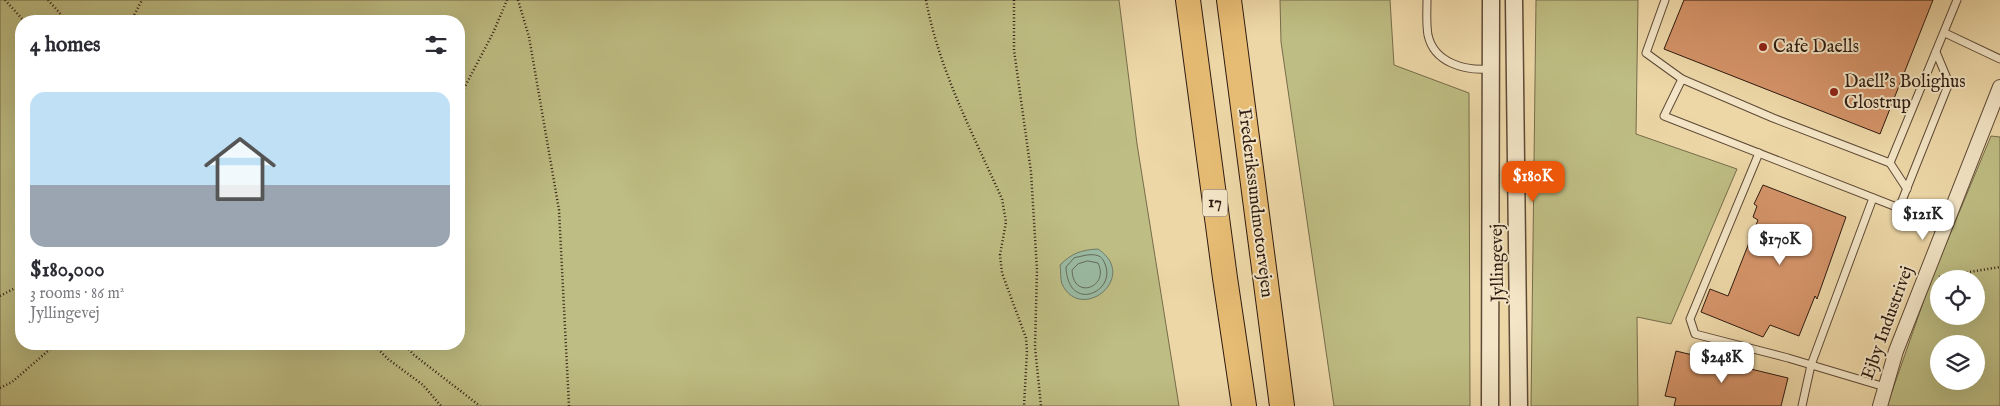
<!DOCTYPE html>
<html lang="en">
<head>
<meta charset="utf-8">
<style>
	body { margin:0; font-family:"IM FELL English",serif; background:#f2f2f3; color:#2b2b33; height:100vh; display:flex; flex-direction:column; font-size:19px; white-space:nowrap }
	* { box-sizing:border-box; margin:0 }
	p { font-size:16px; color:#7c7c81 }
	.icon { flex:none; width:28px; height:28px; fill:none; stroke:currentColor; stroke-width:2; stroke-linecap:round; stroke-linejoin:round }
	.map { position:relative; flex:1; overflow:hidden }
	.drawer { position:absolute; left:15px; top:15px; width:450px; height:335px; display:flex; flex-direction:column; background:#fff; border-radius:20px; box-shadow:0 5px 20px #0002 }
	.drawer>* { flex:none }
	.fabs { position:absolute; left:1930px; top:270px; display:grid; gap:10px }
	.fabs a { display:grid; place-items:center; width:55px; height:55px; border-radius:50%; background:#fff; box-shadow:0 5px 20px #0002; font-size:25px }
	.price { position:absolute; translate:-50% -42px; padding:0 11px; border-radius:10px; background:#fff; color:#222; font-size:16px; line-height:32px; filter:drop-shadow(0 1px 2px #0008) }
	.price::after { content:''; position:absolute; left:50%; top:30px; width:15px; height:11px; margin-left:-8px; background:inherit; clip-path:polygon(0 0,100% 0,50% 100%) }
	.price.on { background:#ea580c; color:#fff }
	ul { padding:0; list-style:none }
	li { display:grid; align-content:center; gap:10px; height:265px; padding:0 15px }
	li+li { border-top:1px solid #e1e1e2 }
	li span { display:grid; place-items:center; height:155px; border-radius:15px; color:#555 }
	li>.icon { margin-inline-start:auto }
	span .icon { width:90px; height:90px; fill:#fffc; stroke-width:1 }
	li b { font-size:21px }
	h2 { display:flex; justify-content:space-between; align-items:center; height:60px; padding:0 15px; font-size:21px }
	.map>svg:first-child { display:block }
	.green { fill:#bebd83; stroke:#766c4a; fill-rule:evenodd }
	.water { fill:#9abaa2; stroke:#6f7a68 }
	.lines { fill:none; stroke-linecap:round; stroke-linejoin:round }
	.shore { stroke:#646a59; stroke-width:1 }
	.building { fill:#d49368; stroke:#2f1b10 }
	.service-casing { stroke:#5e4a36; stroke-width:9 }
	.minor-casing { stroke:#5e4a36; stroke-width:16 }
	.tertiary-casing { stroke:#5e4a36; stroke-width:19 }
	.motorway-casing { stroke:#2f1b10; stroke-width:26 }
	.path { stroke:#2f1b10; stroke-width:2.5; stroke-dasharray:1 2.5; stroke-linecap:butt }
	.service { stroke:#f3e5c6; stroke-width:7 }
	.minor { stroke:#f3e5c6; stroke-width:14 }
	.tertiary { stroke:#f3e5c6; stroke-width:16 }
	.motorway { stroke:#e6bc74; stroke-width:24 }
	.poi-dot { fill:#8f2418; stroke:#f3e5c6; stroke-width:2 }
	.labels { text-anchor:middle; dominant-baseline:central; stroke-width:4; stroke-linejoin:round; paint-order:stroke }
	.shield { fill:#f3e5c6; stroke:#6a5847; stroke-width:1 }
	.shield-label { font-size:16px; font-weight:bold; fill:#2f1b10 }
	.poi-label { font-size:18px; fill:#2f1b10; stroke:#f3e5c6; text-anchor:start }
	.street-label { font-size:18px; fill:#2f1b10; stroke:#f3e5c6 }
</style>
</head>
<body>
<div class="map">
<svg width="2000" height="406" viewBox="0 0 2000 406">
	<rect width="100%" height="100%" fill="#edd7a7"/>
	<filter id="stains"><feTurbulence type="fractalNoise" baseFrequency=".004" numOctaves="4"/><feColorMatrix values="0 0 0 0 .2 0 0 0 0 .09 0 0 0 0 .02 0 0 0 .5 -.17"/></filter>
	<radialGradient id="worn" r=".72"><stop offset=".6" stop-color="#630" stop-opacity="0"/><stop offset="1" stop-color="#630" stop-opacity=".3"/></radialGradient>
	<g class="green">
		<path d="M0 0H1119L1137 144 1179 406H0ZM21 21H459V344H21Z"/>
		<polygon points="1280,0 1390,0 1394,65 1469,93 1470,406 1334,406 1281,42"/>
		<polygon points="1536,0 1638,0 1636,134 1737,169 1671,324 1637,317 1638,406 1531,406"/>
		<path d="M1991 136 2000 137V406H1887L1931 280ZM1939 279H1976V316H1939ZM1939 344H1976V381H1939Z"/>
	</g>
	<path class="water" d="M1098 249C1140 277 1081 324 1062 284 1060 279 1061 270 1060 265 1072 253 1081 250 1098 249Z"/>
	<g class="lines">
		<g class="shore">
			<path d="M1087 255C1096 254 1102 255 1105 264 1117 292 1068 314 1066 267L1074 258Z"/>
			<path d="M1088 261 1098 263C1110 287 1073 301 1072 270L1078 264Z"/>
		</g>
	</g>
	<g class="building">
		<polygon points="1684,0 1933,0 1880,134 1664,49"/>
		<polygon points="1763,185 1846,217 1817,299 1815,296 1799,336 1770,325 1763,337 1701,312 1710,289 1728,296 1758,220 1753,217 1757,206 1754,204"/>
		<polygon points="1676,351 1788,378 1781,406 1674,406 1676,398 1665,396"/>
	</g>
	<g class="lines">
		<defs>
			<g id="service">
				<path d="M1427 0C1427 11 1426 24 1428 35 1434 63 1465 71 1490 69"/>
				<polyline points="1665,0 1646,53 1682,79"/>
				<polyline points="1945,33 2000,59"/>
				<polyline points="1759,153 1690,319 1695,334 1788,358 1885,387"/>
				<polyline points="1890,163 1957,0"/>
				<polyline points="1907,189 1890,163 1773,118 1682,79 1664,116 1899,208 1943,231"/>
				<polyline points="1899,208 1949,83 1936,52"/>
				<polyline points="1802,406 1811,365 1873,198"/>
			</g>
			<polyline id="minor" points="1880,406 1896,351 2000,87"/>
			<g id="tertiary">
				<polyline points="1514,0 1519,406"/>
				<polyline points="1490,406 1491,0"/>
			</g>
			<g id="motorway">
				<polyline points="1188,0 1225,278 1244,406"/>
				<polyline points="1229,0 1282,406"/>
			</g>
		</defs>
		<use href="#service" class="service-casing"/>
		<use href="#minor" class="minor-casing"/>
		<use href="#tertiary" class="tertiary-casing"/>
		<use href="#motorway" class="motorway-casing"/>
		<g class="path">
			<polyline points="5,0 24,21"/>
			<polyline points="48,0 67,21"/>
			<polyline points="518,0 529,37 559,210 569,406"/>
			<path d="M926 0C939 70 973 134 1002 199L1006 222 1000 255 1002 273 1026 338 1027 351 1024 406"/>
			<polyline points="1014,0 1014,50 1031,172 1037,270 1035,347 1041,406"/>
			<polyline points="131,21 142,0"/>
			<polyline points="459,98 493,33 507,0"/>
			<polyline points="1939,277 2000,267"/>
			<polyline points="0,296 21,285"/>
			<polyline points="373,344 388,359 423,385 441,406"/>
			<polyline points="404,344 414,355 480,406"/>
			<polyline points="0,388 12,382 56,344"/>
		</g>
		<use href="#service" class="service"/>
		<use href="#minor" class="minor"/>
		<use href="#tertiary" class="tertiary"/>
		<use href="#motorway" class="motorway"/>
	</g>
	<g class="poi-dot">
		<circle cx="1763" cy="47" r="5"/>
		<circle cx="1834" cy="92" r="5"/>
	</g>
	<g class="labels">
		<rect class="shield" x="1202.5" y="189.5" width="25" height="27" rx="4"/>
		<g class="shield-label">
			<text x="1215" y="203">17</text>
		</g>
		<g class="poi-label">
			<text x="1773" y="47">Cafe Daells</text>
			<text x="1844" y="82">Daell's Bolighus<tspan x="1844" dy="21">Glostrup</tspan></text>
		</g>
		<g class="street-label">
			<text transform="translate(1255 203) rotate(83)">Frederikssundmotorvejen</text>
			<text transform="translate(1498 263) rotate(-91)">Jyllingevej</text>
			<text transform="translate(1888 323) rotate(-70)">Ejby Industrivej</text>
		</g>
	</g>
	<rect width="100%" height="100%" filter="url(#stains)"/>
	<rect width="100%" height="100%" fill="url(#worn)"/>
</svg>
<div class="fabs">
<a><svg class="icon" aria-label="locate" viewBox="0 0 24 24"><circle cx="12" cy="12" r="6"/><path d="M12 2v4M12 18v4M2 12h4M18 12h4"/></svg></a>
<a><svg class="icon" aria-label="layers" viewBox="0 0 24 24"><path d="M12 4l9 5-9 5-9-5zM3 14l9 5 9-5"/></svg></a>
</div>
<b class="price on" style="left:1533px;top:203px">$180K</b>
<b class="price" style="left:1923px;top:241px">$121K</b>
<b class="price" style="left:1780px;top:266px">$170K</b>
<b class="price" style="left:1722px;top:384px">$248K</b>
<section class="drawer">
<h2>4 homes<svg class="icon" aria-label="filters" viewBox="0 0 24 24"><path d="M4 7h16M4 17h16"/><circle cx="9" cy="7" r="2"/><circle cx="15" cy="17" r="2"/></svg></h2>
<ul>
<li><span style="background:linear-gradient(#bfe0f5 60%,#9aa5b1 0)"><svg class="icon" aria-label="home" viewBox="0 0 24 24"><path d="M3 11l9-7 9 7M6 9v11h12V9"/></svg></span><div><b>$180,000</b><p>3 rooms · 86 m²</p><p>Jyllingevej</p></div></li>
</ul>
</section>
</div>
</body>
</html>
